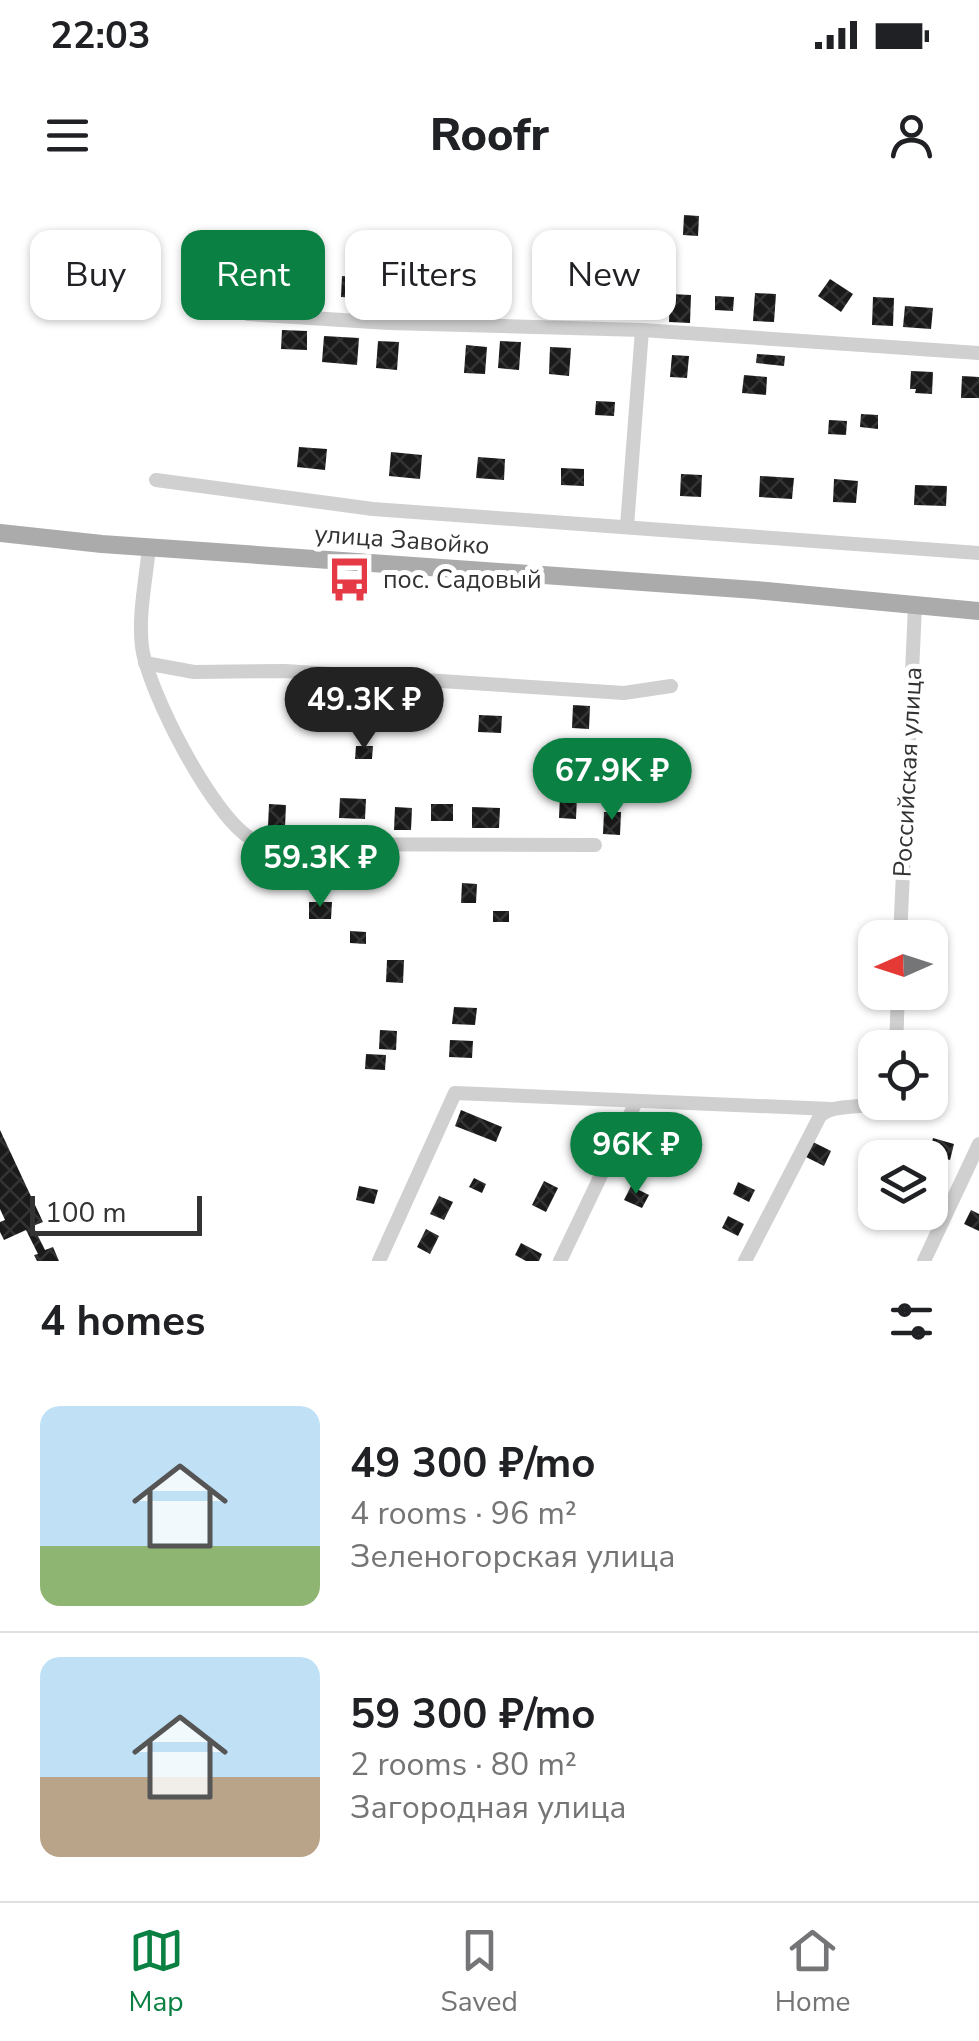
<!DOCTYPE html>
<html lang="en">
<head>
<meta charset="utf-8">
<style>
	body { margin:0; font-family:"Nunito Sans",sans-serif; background:#f6f6f6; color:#202124; height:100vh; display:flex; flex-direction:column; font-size:38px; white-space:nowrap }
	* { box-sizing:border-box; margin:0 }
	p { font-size:32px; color:#757577 }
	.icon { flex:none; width:55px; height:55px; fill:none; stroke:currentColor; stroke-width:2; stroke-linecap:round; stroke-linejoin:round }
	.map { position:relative; height:1061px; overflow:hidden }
	.panel { display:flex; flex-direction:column; background:#fff; flex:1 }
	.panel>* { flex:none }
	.hud { position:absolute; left:30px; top:30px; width:920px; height:90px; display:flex; gap:20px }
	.needle { width:65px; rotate:267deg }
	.buttons { position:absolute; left:858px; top:720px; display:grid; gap:20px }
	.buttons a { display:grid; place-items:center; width:90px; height:90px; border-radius:20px; background:#fff; box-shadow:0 2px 8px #0004; font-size:50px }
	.scale { position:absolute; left:30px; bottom:25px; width:172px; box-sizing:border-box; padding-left:10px; border:5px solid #333; border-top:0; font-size:28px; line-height:35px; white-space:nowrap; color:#333; -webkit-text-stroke:8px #fff; paint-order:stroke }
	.price { position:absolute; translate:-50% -85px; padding:0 22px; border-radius:35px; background:#0b8043; color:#fff; font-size:32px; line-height:65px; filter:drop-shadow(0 2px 5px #0008) }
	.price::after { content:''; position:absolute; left:50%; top:60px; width:30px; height:22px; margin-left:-15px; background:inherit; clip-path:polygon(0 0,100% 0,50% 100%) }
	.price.current { background:#222; color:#fff }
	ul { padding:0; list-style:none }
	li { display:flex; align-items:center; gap:30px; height:250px; padding:0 40px }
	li+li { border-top:2px solid #e0e0e0 }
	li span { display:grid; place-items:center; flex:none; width:280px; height:200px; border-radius:20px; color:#555 }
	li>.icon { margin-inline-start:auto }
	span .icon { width:120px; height:120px; fill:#fffc; stroke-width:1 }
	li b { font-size:42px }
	h2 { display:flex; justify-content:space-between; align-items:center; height:120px; padding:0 40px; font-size:42px }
	.chip { padding:0 35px; border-radius:20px; background:#fff; box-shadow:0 2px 8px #0004; font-size:35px; line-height:90px }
	.chip.current { background:#0b8043; color:#fff }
	.status { display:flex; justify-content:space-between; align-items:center; height:70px; padding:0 50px; background:#fff; direction:ltr }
	.status svg { height:28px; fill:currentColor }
	header { display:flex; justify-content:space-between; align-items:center; height:130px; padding:0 40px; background:#fff; font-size:45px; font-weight:800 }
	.dock { display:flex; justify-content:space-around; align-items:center; height:140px; border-top:2px solid #e0e0e0; background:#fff; font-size:28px; color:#757577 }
	.dock a { display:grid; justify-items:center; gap:5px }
	.dock .current { color:#0b8043 }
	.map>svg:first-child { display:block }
	.building { fill:url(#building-cross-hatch) }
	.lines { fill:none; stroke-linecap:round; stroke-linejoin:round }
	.minor { stroke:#d0d0d0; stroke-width:14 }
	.major { stroke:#ababab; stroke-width:18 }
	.labels { text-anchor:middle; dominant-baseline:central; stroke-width:10; stroke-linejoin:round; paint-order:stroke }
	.street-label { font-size:25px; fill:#333; stroke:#fff }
	.poi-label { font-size:25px; fill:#333; stroke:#fff; text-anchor:start }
</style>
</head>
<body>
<div class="status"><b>22:03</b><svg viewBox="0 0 49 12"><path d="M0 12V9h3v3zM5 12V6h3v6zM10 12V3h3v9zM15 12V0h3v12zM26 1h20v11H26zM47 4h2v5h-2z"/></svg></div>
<header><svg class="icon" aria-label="menu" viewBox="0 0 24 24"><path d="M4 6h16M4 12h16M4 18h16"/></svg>Roofr<svg class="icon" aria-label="person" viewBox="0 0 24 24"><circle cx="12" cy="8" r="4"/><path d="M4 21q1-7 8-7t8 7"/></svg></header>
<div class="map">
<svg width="979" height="1061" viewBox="0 0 979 1061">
	<defs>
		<pattern id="building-cross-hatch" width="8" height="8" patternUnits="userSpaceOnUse" patternTransform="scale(2.5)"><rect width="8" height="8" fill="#1a1a1a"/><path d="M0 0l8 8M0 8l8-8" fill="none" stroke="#333"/></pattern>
	</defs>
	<rect width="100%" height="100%" fill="#fff"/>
	<g class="building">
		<polygon points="684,15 699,16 698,36 683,35"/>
		<polygon points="609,40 625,41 624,61 609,61"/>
		<polygon points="385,70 406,70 405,98 384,97"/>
		<polygon points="298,74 323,75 322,94 298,93"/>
		<polygon points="342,76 363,77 362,98 341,97"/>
		<polygon points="435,79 449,80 448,98 434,98"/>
		<polygon points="830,79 853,94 841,112 818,96"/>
		<polygon points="460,81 494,82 494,103 459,102"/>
		<polygon points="755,93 776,94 774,122 753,121"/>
		<polygon points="670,94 691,95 690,123 669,122"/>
		<polygon points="715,96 734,97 733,111 715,110"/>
		<polygon points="873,97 894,98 893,126 872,125"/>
		<polygon points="905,106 933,108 931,129 903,127"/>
		<polygon points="282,130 307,131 307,150 281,149"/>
		<polygon points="324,136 359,138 357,165 322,162"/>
		<polygon points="378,141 399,142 397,170 376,168"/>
		<polygon points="500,141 521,142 519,170 498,168"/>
		<polygon points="466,145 487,147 485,174 464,173"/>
		<polygon points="550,147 571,148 569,176 549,174"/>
		<polygon points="757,154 785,156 784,166 756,163"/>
		<polygon points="672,155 689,156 687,178 670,177"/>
		<polygon points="911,171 933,172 932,194 915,193 916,189 910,189"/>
		<polygon points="744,175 767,177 766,195 742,193"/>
		<polygon points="962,176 979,177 979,198 961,198"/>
		<polygon points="596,201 615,202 614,216 595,215"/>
		<polygon points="861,214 878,215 878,229 860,227"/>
		<polygon points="829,220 847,221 846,235 828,234"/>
		<polygon points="299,247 327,249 325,270 297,267"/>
		<polygon points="391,252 422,255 420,279 389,276"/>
		<polygon points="478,257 505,259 504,280 476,278"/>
		<polygon points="561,268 584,269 584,286 561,285"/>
		<polygon points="681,274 702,275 701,297 680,296"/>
		<polygon points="760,276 794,278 792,299 759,297"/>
		<polygon points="834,279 858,281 856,303 833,302"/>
		<polygon points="915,285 947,286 946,306 914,305"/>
		<polygon points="405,498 431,499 430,518 404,517"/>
		<polygon points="319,499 343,500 342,518 318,517"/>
		<polygon points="573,505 590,506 589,529 572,528"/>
		<polygon points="479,515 502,516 501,533 478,532"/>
		<polygon points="609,542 626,543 625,566 608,565"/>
		<polygon points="356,546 373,546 372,559 355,559"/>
		<polygon points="560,595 577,596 576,619 559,618"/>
		<polygon points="340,598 366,599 365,619 339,618"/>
		<polygon points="269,604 286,605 285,627 268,627"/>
		<rect x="431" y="604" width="22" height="17"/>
		<polygon points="395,607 412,608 411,630 394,630"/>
		<polygon points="472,607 500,608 499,628 472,628"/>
		<polygon points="604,612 621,612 620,635 603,634"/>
		<polygon points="377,656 393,657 393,669 377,668"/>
		<polygon points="462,683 477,684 476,703 461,703"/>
		<polygon points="309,702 332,702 331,719 309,719"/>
		<rect x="493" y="711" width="16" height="11"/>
		<polygon points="350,731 366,732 366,744 350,743"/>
		<polygon points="387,760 404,760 403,783 386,782"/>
		<polygon points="454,807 477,808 475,825 452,824"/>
		<polygon points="380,830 397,831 396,850 379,849"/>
		<polygon points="450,840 473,841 472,858 449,857"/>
		<polygon points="366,854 386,855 385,870 365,869"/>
		<polygon points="461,910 502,927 496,942 455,926"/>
		<polygon points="0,930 43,1022 33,1026 45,1050 53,1047 59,1061 37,1061 34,1055 38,1054 26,1030 4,1040 0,1032 0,1022 5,1020 0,1009"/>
		<polygon points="933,938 954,944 950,960 929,954"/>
		<polygon points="811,941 831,951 824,966 804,956"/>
		<polygon points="474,978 486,984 482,993 469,987"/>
		<polygon points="544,981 558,988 546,1012 532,1005"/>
		<polygon points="738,982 755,990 749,1002 733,994"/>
		<polygon points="359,986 378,990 374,1004 356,1000"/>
		<polygon points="631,986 649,995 642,1008 624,1000"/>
		<polygon points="439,996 453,1002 444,1020 430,1014"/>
		<polygon points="971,1010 979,1014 979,1031 964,1024"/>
		<polygon points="728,1016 744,1024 738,1036 722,1028"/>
		<polygon points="426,1029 439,1036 430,1054 417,1047"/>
		<polygon points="521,1043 542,1054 539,1061 526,1061 515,1055"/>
	</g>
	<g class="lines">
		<g class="minor">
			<polyline points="248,114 389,123 642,130 979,153"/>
			<polyline points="156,280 373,309 979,353"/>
			<polyline points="627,326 642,130"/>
			<path d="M149 347C146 379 138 415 142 447 148 491 213 618 252 639 259 642 267 643 275 644L595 645"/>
			<polyline points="145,463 194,472 285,471 624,493 671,486"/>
			<polyline points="900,738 915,406"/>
			<polyline points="896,848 898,792"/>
			<polyline points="379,1061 455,893 831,909"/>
			<polyline points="560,1061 636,902"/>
			<path d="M745 1061 820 916C834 903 858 910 876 902"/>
			<polyline points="924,1061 979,944"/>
		</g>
		<polyline class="major" points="0,333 102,344 755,390 979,411"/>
	</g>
	<defs>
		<symbol id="bus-bare" viewBox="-9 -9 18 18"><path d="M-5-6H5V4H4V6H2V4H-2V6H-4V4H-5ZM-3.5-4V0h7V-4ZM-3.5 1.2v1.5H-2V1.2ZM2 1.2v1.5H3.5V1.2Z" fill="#e63946" stroke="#fff" stroke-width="2.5" paint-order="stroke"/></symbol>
	</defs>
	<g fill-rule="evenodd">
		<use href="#bus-bare" x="318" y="348" width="63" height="63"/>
	</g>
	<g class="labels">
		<g class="street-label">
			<text transform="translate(402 340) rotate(4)">улица Завойко</text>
			<text transform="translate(908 572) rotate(-87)">Российская улица</text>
		</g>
		<g class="poi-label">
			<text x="383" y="380">пос. Садовый</text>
		</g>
	</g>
</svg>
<div class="buttons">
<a><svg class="needle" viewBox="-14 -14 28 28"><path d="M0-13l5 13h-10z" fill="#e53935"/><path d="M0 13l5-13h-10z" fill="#757577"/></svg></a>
<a><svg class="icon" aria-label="locate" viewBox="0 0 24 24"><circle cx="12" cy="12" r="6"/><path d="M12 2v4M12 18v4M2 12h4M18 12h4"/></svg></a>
<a><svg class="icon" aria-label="layers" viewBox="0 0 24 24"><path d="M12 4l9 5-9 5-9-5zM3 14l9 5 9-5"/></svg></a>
</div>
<div class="scale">100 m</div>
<b class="price current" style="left:364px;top:552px">49.3K ₽</b>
<b class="price" style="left:612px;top:623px">67.9K ₽</b>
<b class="price" style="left:320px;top:710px">59.3K ₽</b>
<b class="price" style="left:636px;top:997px">96K ₽</b>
<div class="hud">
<a class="chip">Buy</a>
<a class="chip current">Rent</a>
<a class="chip">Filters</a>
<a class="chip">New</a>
</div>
</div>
<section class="panel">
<h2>4 homes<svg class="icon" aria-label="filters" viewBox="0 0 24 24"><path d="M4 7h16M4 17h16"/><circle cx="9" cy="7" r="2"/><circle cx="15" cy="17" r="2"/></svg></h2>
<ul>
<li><span style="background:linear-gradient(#bfe0f5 70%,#8fb573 0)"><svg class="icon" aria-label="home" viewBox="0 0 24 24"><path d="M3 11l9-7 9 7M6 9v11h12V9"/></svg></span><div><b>49 300 ₽/mo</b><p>4 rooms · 96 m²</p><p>Зеленогорская улица</p></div></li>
<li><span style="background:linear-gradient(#bfe0f5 60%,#b9a48a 0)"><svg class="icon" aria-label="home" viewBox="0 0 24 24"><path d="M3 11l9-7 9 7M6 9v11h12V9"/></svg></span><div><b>59 300 ₽/mo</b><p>2 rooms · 80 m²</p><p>Загородная улица</p></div></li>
</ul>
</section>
<nav class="dock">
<a class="current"><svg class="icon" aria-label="map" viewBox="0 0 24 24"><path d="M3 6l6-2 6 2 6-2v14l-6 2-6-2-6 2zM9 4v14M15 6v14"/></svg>Map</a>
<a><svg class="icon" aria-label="saved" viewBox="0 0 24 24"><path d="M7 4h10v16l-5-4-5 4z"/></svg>Saved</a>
<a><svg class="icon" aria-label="home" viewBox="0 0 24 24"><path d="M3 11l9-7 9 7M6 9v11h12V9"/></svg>Home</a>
</nav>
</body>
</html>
